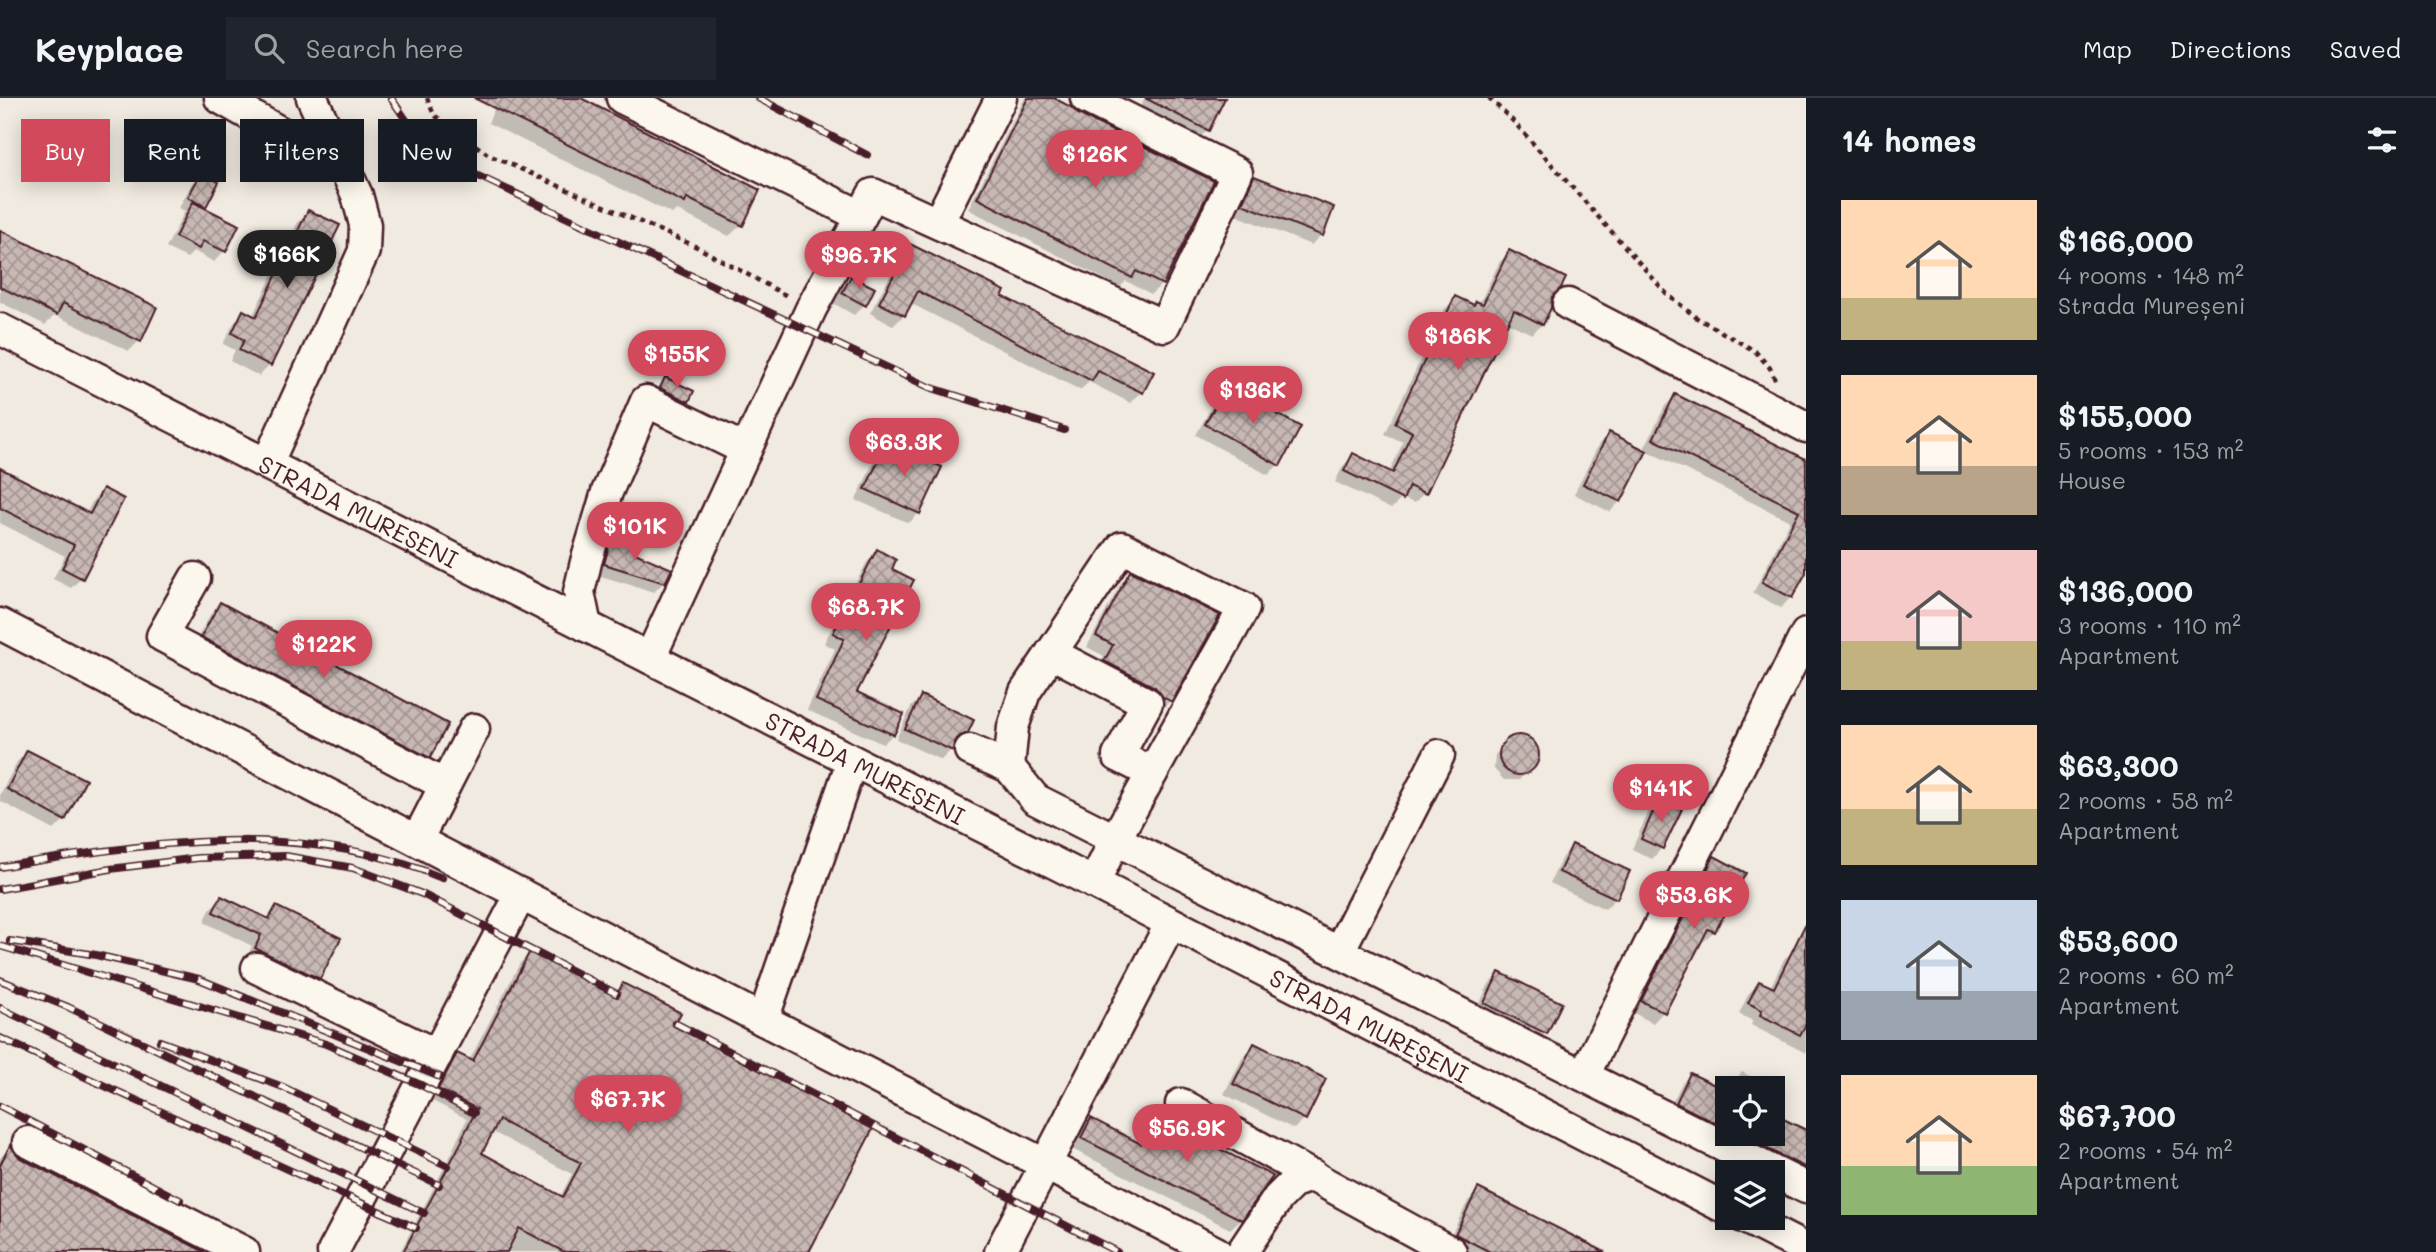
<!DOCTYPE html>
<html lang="en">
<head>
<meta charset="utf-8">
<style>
	body { margin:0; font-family:Mali,sans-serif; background:#20242c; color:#f1f3f6; height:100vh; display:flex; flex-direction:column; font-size:26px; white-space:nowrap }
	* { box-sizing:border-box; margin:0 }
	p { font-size:23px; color:#9ea1a6 }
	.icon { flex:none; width:38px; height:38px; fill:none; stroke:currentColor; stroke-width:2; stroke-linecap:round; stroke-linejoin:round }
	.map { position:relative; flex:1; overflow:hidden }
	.side { display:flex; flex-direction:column; background:#171b24; width:630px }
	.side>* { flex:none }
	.banner { position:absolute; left:21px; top:21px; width:665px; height:63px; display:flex; gap:14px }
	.buttons { position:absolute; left:1715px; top:978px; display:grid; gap:14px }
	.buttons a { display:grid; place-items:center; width:70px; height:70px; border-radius:0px; background:#171b24; box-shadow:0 4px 18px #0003; font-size:35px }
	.price { position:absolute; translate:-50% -60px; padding:0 16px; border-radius:24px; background:#d1495b; color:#fff; font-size:23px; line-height:46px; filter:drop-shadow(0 2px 4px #0008) }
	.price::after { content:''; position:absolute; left:50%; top:42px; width:21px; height:16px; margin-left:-10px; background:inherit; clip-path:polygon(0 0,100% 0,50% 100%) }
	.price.current { background:#222; color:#fff }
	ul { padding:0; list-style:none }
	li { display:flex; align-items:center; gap:21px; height:175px; padding:0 35px }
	li span { display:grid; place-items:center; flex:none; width:196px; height:140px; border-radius:0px; color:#555 }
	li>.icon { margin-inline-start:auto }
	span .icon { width:84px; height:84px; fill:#fffc; stroke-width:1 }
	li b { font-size:30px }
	h2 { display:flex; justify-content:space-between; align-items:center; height:84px; padding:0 35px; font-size:30px }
	.chip { padding:0 24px; border-radius:0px; background:#171b24; box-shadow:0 4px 18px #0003; font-size:24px; line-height:63px }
	.chip.current { background:#d1495b; color:#fff }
	header { display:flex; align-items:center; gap:42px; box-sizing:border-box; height:98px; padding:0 35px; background:#171b24; border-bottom:2px solid #363941 }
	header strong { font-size:33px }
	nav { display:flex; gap:38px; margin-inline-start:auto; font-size:24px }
	.search { width:490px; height:63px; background:#20242c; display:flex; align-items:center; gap:18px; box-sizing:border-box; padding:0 24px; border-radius:0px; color:#9ea1a6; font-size:26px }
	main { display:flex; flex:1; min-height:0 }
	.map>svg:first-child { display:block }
	.shadow { fill:#0003; fill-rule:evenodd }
	.building { fill:url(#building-cross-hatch); stroke:#4a1f2b; stroke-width:2; fill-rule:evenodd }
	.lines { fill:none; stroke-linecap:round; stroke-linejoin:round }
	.minor-casing { stroke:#4a1f2b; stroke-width:35 }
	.path { stroke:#4a1f2b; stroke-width:4.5; stroke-dasharray:5 5; stroke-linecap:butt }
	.minor { stroke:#fbf7ec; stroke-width:30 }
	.rail-casing { stroke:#4a1f2b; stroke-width:8 }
	.rail { stroke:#fbf7ec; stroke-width:5; stroke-dasharray:16; stroke-linecap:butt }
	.labels { text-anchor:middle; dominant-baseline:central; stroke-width:6; stroke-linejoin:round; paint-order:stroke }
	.street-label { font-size:24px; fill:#4a1f2b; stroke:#fbf7ec }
</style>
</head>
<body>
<header>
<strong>Keyplace</strong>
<div class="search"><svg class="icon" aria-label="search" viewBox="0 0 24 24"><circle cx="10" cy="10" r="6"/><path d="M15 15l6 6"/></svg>Search here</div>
<nav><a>Map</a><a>Directions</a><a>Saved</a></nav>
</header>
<main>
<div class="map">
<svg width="1806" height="1154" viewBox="0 0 1806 1154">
	<defs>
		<pattern id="building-cross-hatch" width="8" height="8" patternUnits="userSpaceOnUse" patternTransform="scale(1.75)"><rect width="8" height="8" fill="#c8b8b3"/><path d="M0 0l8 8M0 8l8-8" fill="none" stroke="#a49592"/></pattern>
	</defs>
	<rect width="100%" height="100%" fill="#f0eae0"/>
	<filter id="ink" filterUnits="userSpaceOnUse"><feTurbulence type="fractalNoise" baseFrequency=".0143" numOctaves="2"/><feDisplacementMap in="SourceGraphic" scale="14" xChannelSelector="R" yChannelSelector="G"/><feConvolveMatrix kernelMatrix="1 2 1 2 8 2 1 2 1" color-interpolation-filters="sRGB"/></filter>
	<g filter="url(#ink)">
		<g class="shadow">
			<polygon points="499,0 577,0 741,127 729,138 676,112 672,116 488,25"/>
			<polygon points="1025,0 1050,0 1162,186 1151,196 1126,183 1120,189 968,111"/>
			<polygon points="1145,0 1224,0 1208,32 1197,42 1139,12"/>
			<polygon points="202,77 205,108 202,110 237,128 224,153 214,164 194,153 187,160 166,150 185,113 179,110 191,87"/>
			<polygon points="1254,80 1321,137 1311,147 1233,116 1244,91"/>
			<polygon points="309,114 270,267 259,278 230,263 235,252 223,246 234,225 244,215 252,219 298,124"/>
			<polygon points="0,133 139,243 129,253 55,217 45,227 0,204"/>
			<polygon points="910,148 1000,198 1141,294 1131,305 1089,284 1080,292 910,205 904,217 893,228 870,215 900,159"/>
			<polygon points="1509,154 1550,198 1542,226 1532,236 1506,224 1424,395 1414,405 1402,400 1391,411 1335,384 1343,368 1353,357 1389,375 1403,344 1385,336 1445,211 1456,200 1473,208 1476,205 1479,206 1499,165"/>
			<polygon points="851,180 865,206 854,217 833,205 841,190"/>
			<polygon points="665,281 692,294 687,303 677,314 655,292"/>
			<polygon points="1227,290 1278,367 1268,377 1196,337 1216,300"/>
			<polygon points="1675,298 1806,363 1806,471 1791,499 1781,510 1753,495 1790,423 1645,352 1620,403 1610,414 1574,396 1599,346 1609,336 1643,353 1665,308"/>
			<polygon points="888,346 919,415 909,425 856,402 877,356"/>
			<polygon points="0,372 86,416 93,402 103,392 81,480 71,490 53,481 65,458 0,425"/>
			<polygon points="612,443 633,456 664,484 654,494 594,476 601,453"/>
			<polygon points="877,454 855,595 893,636 883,646 807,612 835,551 824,545 867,464"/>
			<polygon points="1131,475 1171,602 1160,613 1095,574 1104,558 1087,549 1121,485"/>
			<polygon points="220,506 429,658 419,669 192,550 210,517"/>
			<polygon points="921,599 966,634 952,646 951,652 941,662 896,641 911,609"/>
			<polygon points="1512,639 1527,639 1537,650 1537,664 1519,682 1504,682 1494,671 1495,657"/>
			<polygon points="27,654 64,722 54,732 0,703 0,697 17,664"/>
			<polygon points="1660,703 1662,750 1652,761 1632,751 1649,713"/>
			<polygon points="1572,748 1628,774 1616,800 1605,811 1550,785 1562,759"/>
			<polygon points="1714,760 1714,833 1703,844 1700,842 1663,914 1653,925 1632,914 1704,771"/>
			<polygon points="221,800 265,821 276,810 319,880 309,891 246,861 252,848 204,824 211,810"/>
			<polygon points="1806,842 1806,955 1751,927 1753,923 1739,916 1749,895 1760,885 1770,890 1784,861"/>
			<path d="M530 855 612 898 623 887 672 928 807 1154H400L454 1051H453L467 1021 429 1001 447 968 458 957 469 963 520 865ZM491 1033 572 1076 560 1099 479 1056Z"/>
			<polygon points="1499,876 1545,935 1535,945 1475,915 1489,886"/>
			<polygon points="1254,947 1304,1021 1294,1031 1224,996 1244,957"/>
			<polygon points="1742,974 1766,986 1764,990 1729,990"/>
			<polygon points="1692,975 1727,992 1727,1036 1773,1036 1773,1018 1806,1034 1806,1087 1667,1015 1682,985"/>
			<polygon points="1155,1020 1241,1121 1230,1131 1072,1051 1081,1032 1091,1022 1137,1046 1145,1031"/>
			<polygon points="10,1050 19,1061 202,1154 0,1154 0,1060"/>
			<polygon points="1479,1092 1603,1154 1460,1154 1446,1147 1468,1103"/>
		</g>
		<g class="building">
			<polygon points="474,0 581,0 760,92 743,128 687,100 685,105"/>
			<polygon points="1028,0 1054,0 1071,9 1078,16 1214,83 1163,187 1136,173 1132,180 977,100"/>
			<polygon points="1145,0 1225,0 1209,33"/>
			<polygon points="201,75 219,84 206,109 188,99"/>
			<polygon points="1254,78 1334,109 1323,138 1242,106"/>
			<polygon points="193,104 239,127 226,154 203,143 199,151 175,139"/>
			<polygon points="308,112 340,127 271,268 239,252 244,242 232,235 243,212 256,219"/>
			<polygon points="0,132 157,209 141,244 63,205 57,217 0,189"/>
			<polygon points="910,146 1005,193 1002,198 1154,274 1143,295 1098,273 1092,283 918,193 905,218 879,205"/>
			<polygon points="1509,152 1566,180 1561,190 1552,199 1551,210 1543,227 1514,212 1426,396 1409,388 1403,402 1344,373 1353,355 1393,375 1412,334 1395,325 1455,198 1474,207 1476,203 1483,206"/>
			<polygon points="851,178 875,190 866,208 842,195"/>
			<polygon points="665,279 694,293 689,304 660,290"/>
			<polygon points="1226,288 1301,329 1280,368 1205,326"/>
			<polygon points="1675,296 1806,361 1806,475 1792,500 1762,484 1799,413 1653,341"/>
			<polygon points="1609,334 1647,353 1621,404 1583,386"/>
			<polygon points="887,344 942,369 920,416 865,391"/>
			<polygon points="0,370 90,416 103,390 124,401 83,481 62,470 74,447 0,410"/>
			<polygon points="611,441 637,449 635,455 672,471 665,485 604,466"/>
			<polygon points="877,451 896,462 892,471 914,482 857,594 904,616 894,637 816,602 844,541 833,535"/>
			<polygon points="1130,473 1220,517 1172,604 1163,599 1155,589 1104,563 1113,547 1096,538"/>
			<polygon points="220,504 448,626 430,660 201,539"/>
			<polygon points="921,597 974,622 968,635 960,638 954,644 953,653 905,631"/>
			<circle cx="1519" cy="657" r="20"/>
			<polygon points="27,652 86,682 65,723 7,691"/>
			<polygon points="1659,700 1682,711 1663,751 1641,741"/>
			<polygon points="1572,746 1630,773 1617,801 1559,774"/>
			<polygon points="1714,758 1746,775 1715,834 1708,831 1665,915 1641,903"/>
			<polygon points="221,798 269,821 276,808 341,840 320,881 255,850 261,837 213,814"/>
			<polygon points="1806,825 1806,926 1800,937 1760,917 1762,912 1748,905 1759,883 1774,890"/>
			<path d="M530 853 616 898 623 885 681 915 674 928 873 1031 809 1154H564L519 1130 507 1154H403L463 1041 462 1040 477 1011 438 991 457 955 473 963ZM499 1022 581 1065 563 1099 482 1055Z"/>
			<polygon points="1499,874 1562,905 1547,936 1484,905"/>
			<polygon points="1254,945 1326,981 1306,1022 1233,986"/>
			<polygon points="1690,975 1727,993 1727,1031 1676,1005"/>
			<polygon points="1773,1016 1806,1032 1806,1070 1738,1036 1773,1036"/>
			<polygon points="1155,1018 1273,1078 1242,1122 1081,1040 1091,1020 1141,1046"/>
			<polygon points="10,1047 20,1060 205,1154 0,1154 0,1067"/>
			<polygon points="1478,1090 1605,1154 1490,1154 1455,1136"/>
		</g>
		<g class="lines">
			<defs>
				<g id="minor">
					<polyline points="220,0 345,71"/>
					<polyline points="622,0 861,118"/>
					<polyline points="938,125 1001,0"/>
					<polyline points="1568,206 1806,329"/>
					<path id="s1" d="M0 231 1094 785 1727 1111"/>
					<polyline points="267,366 364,153 365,127 357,97 312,0"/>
					<polyline points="195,480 162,538 445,687"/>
					<polyline points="0,526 763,922 1216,1154"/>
					<polyline points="586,528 579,494 586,464 607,394 646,303 746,352"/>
					<polyline points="1051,555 1147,605 1118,658 1152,675"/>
					<polyline points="650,560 811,211 873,96 1164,228 1237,75 1086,0"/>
					<polyline points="970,652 1009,669 1035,701 1806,1090"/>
					<polyline points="1009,669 1013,629 1025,594 1122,449 1244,510 1116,740 1094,785"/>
					<polyline points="417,742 474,631"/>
					<polyline points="1339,853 1439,657"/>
					<polyline points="257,870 437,957"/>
					<polyline points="763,922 852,663"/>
					<polyline points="1584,977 1806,536"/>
					<polyline points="1181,1006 1451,1154"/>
					<polyline points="28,1044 244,1154"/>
					<polyline points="1745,1120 1806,1151"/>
					<polyline points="333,1154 521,796"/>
					<polyline points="1000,1154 1171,825"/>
					<polyline points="1242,1154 1278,1100 1294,1084 1313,1077"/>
				</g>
			</defs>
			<use href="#minor" class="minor-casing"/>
			<g class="path">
				<polyline points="427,0 434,17 489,57 697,149 789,199"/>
				<polyline points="1489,0 1513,23 1667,196 1697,220 1755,253 1770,270 1776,284"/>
			</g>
			<use href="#minor" class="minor"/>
			<defs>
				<g id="rail">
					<polyline points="391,0 415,35 476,77 929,289 1064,332"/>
					<polyline points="758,0 867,57"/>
					<path d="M0 769C145 745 302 720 442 780"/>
					<polyline points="0,791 110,771 198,760 286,758 353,770 422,796 617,896"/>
					<polyline points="10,843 96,857 199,881 440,979"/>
					<polyline points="0,848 326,946 421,987 474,1015"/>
					<polyline points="0,882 68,909 439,1087"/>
					<polyline points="0,910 424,1115"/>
					<polyline points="675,925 1117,1154"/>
					<polyline points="0,940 416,1130"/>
					<polyline points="160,943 283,989 448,1068"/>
					<polyline points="0,1008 180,1102"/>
				</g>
			</defs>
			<use href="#rail" class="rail-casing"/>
			<use href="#rail" class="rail"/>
		</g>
	</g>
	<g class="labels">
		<g class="street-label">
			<text stroke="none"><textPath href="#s1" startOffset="402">STRADA MUREȘENI</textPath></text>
			<text stroke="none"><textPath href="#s1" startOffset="970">STRADA MUREȘENI</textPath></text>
			<text stroke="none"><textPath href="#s1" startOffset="1536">STRADA MUREȘENI</textPath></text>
		</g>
	</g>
</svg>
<div class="buttons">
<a><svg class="icon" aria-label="locate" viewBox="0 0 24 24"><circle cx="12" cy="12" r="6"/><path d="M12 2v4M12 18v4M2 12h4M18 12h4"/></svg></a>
<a><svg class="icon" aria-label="layers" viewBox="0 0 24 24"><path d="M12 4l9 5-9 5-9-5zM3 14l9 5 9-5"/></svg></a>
</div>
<b class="price" style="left:1095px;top:92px">$126K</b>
<b class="price current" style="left:287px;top:192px">$166K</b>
<b class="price" style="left:859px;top:193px">$96.7K</b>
<b class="price" style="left:1458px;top:274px">$186K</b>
<b class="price" style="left:677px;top:292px">$155K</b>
<b class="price" style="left:1253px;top:328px">$136K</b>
<b class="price" style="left:904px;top:380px">$63.3K</b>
<b class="price" style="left:635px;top:464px">$101K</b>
<b class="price" style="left:866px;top:545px">$68.7K</b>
<b class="price" style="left:324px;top:582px">$122K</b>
<b class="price" style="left:1661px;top:726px">$141K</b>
<b class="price" style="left:1694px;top:833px">$53.6K</b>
<b class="price" style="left:628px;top:1037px">$67.7K</b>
<b class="price" style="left:1187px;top:1066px">$56.9K</b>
<div class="banner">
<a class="chip current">Buy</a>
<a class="chip">Rent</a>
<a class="chip">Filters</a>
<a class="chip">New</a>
</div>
</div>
<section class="side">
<h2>14 homes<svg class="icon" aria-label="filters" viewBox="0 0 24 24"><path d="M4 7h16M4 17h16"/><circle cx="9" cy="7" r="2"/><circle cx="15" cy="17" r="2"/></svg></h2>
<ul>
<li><span style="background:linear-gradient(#ffd9b3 70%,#c2b280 0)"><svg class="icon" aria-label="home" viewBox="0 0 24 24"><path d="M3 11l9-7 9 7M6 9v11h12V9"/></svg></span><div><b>$166,000</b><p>4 rooms · 148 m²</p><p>Strada Mureșeni</p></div></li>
<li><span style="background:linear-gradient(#ffd9b3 65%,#b9a48a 0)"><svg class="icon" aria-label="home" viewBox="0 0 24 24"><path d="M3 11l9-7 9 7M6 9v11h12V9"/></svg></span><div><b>$155,000</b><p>5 rooms · 153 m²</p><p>House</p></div></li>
<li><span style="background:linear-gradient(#f6c9c9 65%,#c2b280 0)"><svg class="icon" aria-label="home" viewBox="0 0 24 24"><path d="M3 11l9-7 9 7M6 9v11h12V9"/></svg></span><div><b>$136,000</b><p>3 rooms · 110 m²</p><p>Apartment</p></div></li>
<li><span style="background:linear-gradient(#ffd9b3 60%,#c2b280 0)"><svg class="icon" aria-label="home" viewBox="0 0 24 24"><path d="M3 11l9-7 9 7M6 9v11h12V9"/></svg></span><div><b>$63,300</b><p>2 rooms · 58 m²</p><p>Apartment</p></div></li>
<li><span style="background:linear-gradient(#c9d6e8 65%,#9aa5b1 0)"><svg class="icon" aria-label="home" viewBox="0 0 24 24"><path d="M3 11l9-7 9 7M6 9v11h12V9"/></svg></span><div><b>$53,600</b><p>2 rooms · 60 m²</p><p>Apartment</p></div></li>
<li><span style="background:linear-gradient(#ffd9b3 65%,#8fb573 0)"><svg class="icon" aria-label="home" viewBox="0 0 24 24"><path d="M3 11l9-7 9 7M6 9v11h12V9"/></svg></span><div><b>$67,700</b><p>2 rooms · 54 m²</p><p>Apartment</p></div></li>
</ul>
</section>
</main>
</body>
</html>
